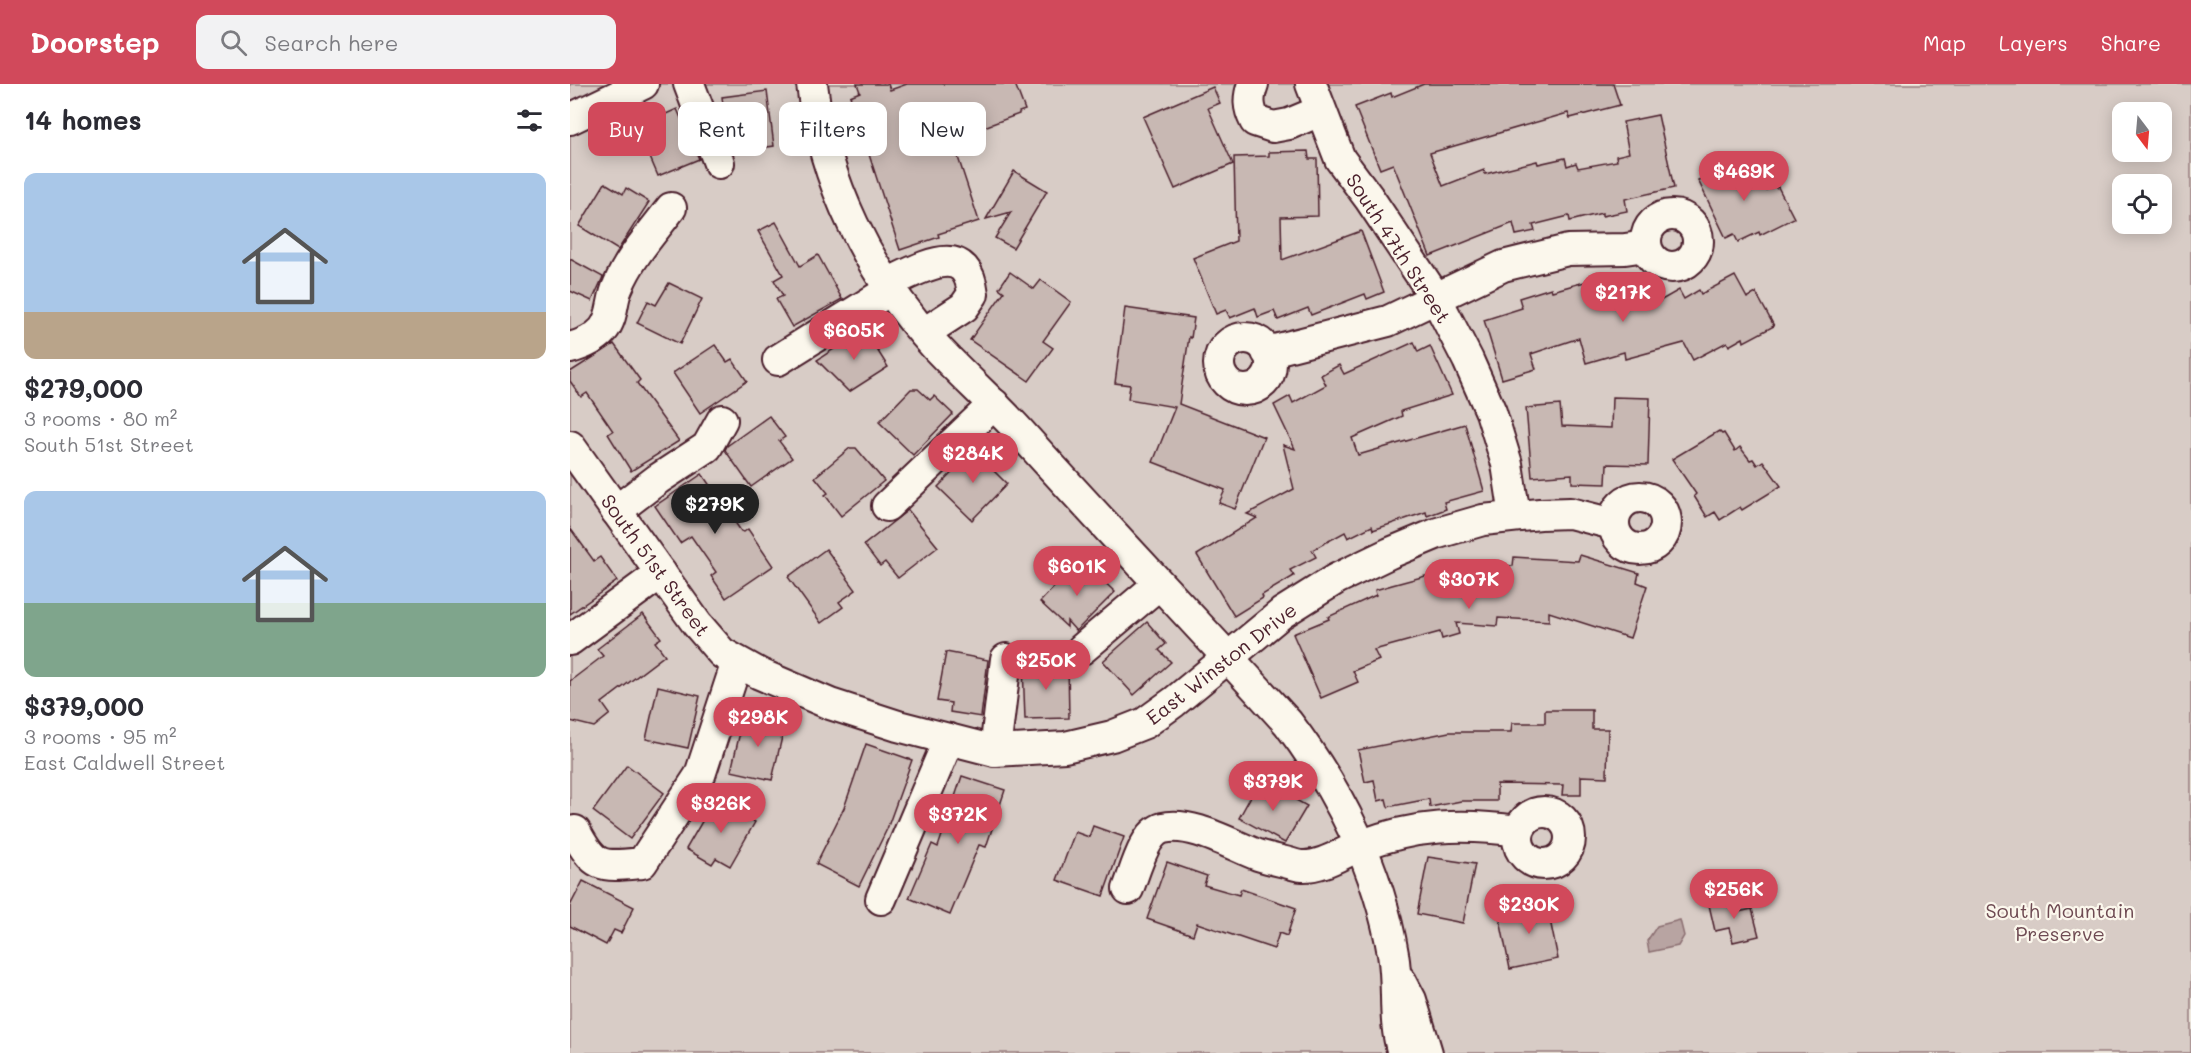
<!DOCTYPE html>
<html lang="en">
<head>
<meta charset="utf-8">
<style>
	body { margin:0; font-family:Mali,sans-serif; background:#f2f2f3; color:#2b2b33; height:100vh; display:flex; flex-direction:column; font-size:22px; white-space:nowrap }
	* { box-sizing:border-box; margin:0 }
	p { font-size:20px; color:#7c7c81 }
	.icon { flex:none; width:33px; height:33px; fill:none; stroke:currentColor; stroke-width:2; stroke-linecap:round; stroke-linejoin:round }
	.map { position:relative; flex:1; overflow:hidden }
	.drawer { display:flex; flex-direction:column; background:#fff; width:570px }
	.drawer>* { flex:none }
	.top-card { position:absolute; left:18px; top:18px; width:570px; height:54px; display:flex; gap:12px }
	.needle { width:39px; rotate:164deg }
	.tools { position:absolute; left:1542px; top:18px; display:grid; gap:12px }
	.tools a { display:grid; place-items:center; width:60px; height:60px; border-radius:12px; background:#fff; box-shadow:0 3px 15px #0003; font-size:30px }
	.price { position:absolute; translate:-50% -51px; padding:0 14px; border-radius:21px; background:#d1495b; color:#fff; font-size:20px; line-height:39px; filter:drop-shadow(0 2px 3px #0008) }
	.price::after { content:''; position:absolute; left:50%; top:36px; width:18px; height:14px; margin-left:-9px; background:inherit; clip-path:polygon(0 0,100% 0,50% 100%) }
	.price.on { background:#222; color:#fff }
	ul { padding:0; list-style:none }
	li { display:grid; align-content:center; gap:12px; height:318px; padding:0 24px }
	li span { display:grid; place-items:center; height:186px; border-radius:12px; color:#555 }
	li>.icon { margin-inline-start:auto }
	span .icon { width:108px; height:108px; fill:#fffc; stroke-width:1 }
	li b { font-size:26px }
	h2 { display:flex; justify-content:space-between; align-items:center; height:72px; padding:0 24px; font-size:26px }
	.pill { padding:0 21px; border-radius:12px; background:#fff; box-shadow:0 3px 15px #0003; font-size:21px; line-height:54px }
	.pill.on { background:#d1495b; color:#fff }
	header { display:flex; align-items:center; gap:36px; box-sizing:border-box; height:84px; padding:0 30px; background:#d1495b; color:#fff }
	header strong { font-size:28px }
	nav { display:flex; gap:33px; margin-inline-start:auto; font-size:21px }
	.search { width:420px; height:54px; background:#f2f2f3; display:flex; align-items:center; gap:15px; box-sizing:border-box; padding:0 21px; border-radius:12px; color:#7c7c81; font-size:22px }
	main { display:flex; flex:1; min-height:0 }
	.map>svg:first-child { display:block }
	.green { fill:#d8ccc6; stroke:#917678; stroke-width:1.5; fill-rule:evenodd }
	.water { fill:#b8a4a2; stroke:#8c6f72; stroke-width:1.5 }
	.building { fill:#c8b8b3; stroke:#4a1f2b; stroke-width:1.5 }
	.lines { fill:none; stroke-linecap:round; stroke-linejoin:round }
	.minor-casing { stroke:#4a1f2b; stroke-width:34 }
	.minor { stroke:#fbf7ec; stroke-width:30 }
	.labels { text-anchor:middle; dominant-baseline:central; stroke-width:4.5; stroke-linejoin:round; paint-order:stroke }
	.street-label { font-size:20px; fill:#4a1f2b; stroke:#fbf7ec }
	.park-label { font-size:20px; fill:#6e4a52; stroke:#fbf7ec }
</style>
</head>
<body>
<header>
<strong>Doorstep</strong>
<div class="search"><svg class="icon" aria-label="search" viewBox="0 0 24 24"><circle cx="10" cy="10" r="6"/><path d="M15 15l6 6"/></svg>Search here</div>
<nav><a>Map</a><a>Layers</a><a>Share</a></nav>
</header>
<main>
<section class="drawer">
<h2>14 homes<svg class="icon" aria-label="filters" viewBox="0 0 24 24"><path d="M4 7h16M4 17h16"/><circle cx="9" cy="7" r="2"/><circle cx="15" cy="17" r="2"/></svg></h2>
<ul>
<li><span style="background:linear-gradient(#a9c7e8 75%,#b9a48a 0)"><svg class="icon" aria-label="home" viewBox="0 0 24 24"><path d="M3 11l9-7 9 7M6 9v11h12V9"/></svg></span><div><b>$279,000</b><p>3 rooms · 80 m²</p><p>South 51st Street</p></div></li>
<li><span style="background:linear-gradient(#a9c7e8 60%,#7fa58c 0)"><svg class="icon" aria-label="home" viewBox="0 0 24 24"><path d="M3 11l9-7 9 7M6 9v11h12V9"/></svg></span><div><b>$379,000</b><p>3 rooms · 95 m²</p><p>East Caldwell Street</p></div></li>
</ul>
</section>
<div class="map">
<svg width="1621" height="969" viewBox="0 0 1621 969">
	<rect width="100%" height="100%" fill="#f0eae0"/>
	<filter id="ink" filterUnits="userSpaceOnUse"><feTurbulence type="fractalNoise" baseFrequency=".0167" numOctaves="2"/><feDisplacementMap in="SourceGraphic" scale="12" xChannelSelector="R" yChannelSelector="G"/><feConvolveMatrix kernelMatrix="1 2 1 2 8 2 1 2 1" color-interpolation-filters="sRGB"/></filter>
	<g filter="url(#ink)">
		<path class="green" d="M0 0H1621V969H0ZM1552 28H1592V68H1552ZM1552 100H1592V140H1552Z"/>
		<polygon class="water" points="1110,836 1114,852 1108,862 1079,868 1077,857 1087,842"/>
		<g class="building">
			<polygon points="287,0 318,0 320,6 337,0 445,0 455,26 449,28 449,30 382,55 409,137 368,150 369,153 330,166 280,12 290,8"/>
			<polygon points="854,0 1043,0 1050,21 1000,34 998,29 860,69 873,102 914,86 915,90 967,77 968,80 995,74 997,82 1006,79 1008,84 1047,77 1046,72 1059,69 1053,38 1088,31 1104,104 1055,115 1057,127 1032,132 1032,129 1000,137 999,132 963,141 965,147 946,151 943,139 860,172 823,80 810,85 785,23 821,9 822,13"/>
			<polygon points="643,3 650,19 638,24 663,80 605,105 573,33"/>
			<polygon points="197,7 204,62 163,68 157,52 152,13"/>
			<polygon points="107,25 129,75 88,92 67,43"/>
			<polygon points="738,67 739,75 747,75 748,132 711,133 712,176 791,147 814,208 797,215 795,210 741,231 738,224 708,236 704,227 688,233 685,224 660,234 656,226 646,230 623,174 666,157 664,73 699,72 699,68"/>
			<polygon points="1174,73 1186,95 1189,93 1196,106 1205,102 1206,104 1208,103 1224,134 1190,151 1189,148 1168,158 1164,150 1156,154 1128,96"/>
			<polygon points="444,87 477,107 443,164 425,154 441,128 416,135"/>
			<polygon points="35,99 53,110 56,104 79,118 48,166 9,142"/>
			<polygon points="206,138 230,182 248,171 272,215 222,243 206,215 213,212 204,196 213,191 188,147"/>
			<polygon points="0,175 33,193 22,217 0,207"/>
			<polygon points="440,188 464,205 471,196 501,218 473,257 483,264 459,297 400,256 434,208 429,204"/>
			<polygon points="1165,192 1177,214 1186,209 1204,242 1174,258 1173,254 1159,262 1157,258 1123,276 1114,259 1055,275 1054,268 1016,279 1009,254 961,270 966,285 932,295 914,236 952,224 949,214 981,204 982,207 1033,193 1037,208 1075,199 1081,222 1109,206 1114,215 1129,206 1131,210"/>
			<polygon points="99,199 132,215 110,260 67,239 78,217 86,221"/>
			<polygon points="555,224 624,234 621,254 619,253 609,320 694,353 665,425 649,419 655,406 583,378 605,323 558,315 560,301 545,299"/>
			<polygon points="294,245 318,283 279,308 247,276"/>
			<polygon points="844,258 848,268 860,262 882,311 831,327 832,332 782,354 788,371 895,340 914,407 874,418 876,425 857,432 856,428 803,446 802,442 778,454 775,448 742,466 746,473 720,486 724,492 692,511 693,514 664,532 627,471 687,434 677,430 724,405 713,361 725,365 704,321 720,312 723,319 756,301 751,291 769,281 774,290"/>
			<polygon points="44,260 70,296 67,299 109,357 61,387 38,350 43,347 17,309 11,313 0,297 0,288"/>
			<polygon points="145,261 157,278 162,275 177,297 130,329 103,289"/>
			<polygon points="341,305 348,305 360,316 364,312 383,330 343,371 309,338"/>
			<polygon points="1042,313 1080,314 1078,381 1037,380 1036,400 1002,399 1002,390 962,393 956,324 990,321 992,342 1041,344"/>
			<polygon points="199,332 215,353 209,357 222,374 181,403 155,366 157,362"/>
			<polygon points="1149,347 1152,350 1154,349 1165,367 1170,363 1180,376 1183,375 1187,381 1193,377 1211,402 1172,426 1170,423 1150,436 1145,428 1137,433 1124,412 1126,410 1102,375"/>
			<polygon points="408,362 427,381 422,385 437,400 402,436 368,403"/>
			<polygon points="280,364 286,364 314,397 271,432 255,411 258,409 245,393"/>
			<polygon points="132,390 171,447 174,448 178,445 203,482 156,514 141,492 146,488 121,452 110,459 85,422"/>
			<polygon points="338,426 368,463 328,494 315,478 310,482 294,461"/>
			<polygon points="0,444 24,477 30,473 47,497 0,530"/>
			<polygon points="256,465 286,506 269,518 273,523 251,539 218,493"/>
			<polygon points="1010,471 1069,489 1067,498 1077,502 1060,554 979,528 979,537 928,534 927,542 886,539 889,550 872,555 870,548 804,566 809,576 783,587 788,598 751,614 723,550 759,535 758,533 806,511 805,506 822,501 900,480 943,482 944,473 1008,477"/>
			<polygon points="506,480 522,495 526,490 545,508 506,547 497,537 497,543 470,518"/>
			<polygon points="73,530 91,554 85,558 95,571 32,619 40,630 24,643 0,637 0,597 33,572 27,565"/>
			<polygon points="577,538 596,560 589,566 601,578 564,611 533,577"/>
			<polygon points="376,568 418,576 411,633 380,628 381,619 367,617"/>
			<polygon points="498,579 499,634 455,635 453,581"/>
			<polygon points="88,602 130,612 118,664 76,655"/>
			<polygon points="975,626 1022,626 1022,645 1038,645 1037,693 1011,692 1011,711 992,711 993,701 927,700 927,717 891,717 860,723 859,715 818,723 816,715 808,717 804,696 795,698 788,666 879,648 941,648 942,639 975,639"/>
			<polygon points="174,631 215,640 202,696 161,687"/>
			<polygon points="296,660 342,676 317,745 289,802 246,780 274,724"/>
			<polygon points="57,681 94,709 60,755 23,727"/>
			<polygon points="392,692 435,706 416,763 409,761 380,831 339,814 362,760 368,763"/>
			<polygon points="690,696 737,722 715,759 669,734"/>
			<polygon points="145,715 185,738 160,782 146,774 142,780 116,765"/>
			<polygon points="523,742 554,753 533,812 487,796 505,748 519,753"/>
			<polygon points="858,773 905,780 893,839 847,830"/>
			<polygon points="597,778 637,792 634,801 669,811 671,805 726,824 717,852 709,849 704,865 627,839 623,851 577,835"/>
			<polygon points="13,797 64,823 51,849 44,846 36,861 0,842 0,822"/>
			<polygon points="1165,815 1168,828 1182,825 1189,852 1163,858 1159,844 1145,847 1139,821"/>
			<polygon points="976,816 988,875 940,885 929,831 949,827 950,821"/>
		</g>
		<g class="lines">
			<defs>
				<g id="minor">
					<polyline points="119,0 149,79"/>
					<path d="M242 0C253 97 300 191 365 262 393 292 424 319 451 349 539 447 630 542 718 639 769 706 809 786 823 870 829 904 822 934 833 969"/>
					<path d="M683 0C678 14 678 23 685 37L703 43 719 40 750 27"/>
					<polyline points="741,0 770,75 799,114 866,214 898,276 921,328 937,380 945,432"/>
					<polyline points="0,35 73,0"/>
					<circle cx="1102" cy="157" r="26"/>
					<path d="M316 200C349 186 397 153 403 210L394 223 354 249"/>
					<circle cx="675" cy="280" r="26"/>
					<path d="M0 264C11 261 25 255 33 246 44 233 41 216 48 202 60 173 82 149 101 124"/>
					<polyline points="697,268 818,237 933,182 998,166 1055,165 1076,162"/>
					<polyline points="208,276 320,206"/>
					<polyline points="0,362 127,540 152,569 190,590 260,620 328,642 425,667 495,663 542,652 575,639 604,618 712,529 766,495 820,469 868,449 913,436 970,430 1000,429 1043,440"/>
					<circle cx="1070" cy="439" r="26"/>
					<polyline points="317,422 424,320"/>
					<polyline points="46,427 88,395 137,363 152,336"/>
					<polyline points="0,556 91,489"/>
					<polyline points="512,565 589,500"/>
					<polyline points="425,667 436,575"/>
					<circle cx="974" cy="754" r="26"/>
					<path d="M5 747C25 785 31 783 72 779L130 691 167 578"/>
					<path d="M558 805C565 788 574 749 593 744 622 737 661 761 688 771 697 774 706 776 715 778 720 779 727 782 732 782 753 783 773 768 792 761 845 741 893 739 948 747"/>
					<polyline points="311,815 379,655"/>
					<polyline points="831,897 841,916 857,969"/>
				</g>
			</defs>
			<use href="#minor" class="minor-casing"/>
			<use href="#minor" class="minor"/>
		</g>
	</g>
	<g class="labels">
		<g class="street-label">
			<text transform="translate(829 164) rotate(57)">South 47th Street</text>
			<text transform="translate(86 481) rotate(54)">South 51st Street</text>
			<text transform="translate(651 579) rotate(-38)">East Winston Drive</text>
		</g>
		<g class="park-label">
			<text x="1490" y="826">South Mountain<tspan x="1490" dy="23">Preserve</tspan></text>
		</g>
	</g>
</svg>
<div class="tools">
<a><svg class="needle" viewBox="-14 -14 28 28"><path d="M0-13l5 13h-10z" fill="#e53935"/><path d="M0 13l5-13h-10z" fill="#7c7c81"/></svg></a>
<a><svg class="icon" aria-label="locate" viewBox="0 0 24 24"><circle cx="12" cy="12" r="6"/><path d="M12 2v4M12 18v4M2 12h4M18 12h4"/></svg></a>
</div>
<b class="price" style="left:1174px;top:118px">$469K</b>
<b class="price" style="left:1053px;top:239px">$217K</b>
<b class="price" style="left:284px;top:277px">$605K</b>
<b class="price" style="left:403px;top:400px">$284K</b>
<b class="price on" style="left:145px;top:451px">$279K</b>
<b class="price" style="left:507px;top:513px">$601K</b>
<b class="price" style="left:899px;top:526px">$307K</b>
<b class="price" style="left:476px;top:607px">$250K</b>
<b class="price" style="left:188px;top:664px">$298K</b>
<b class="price" style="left:703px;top:728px">$379K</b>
<b class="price" style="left:151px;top:750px">$326K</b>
<b class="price" style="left:388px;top:761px">$372K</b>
<b class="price" style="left:1164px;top:836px">$256K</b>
<b class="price" style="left:959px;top:851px">$230K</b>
<div class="top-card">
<a class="pill on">Buy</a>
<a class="pill">Rent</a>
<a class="pill">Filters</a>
<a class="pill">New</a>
</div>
</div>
</main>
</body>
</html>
